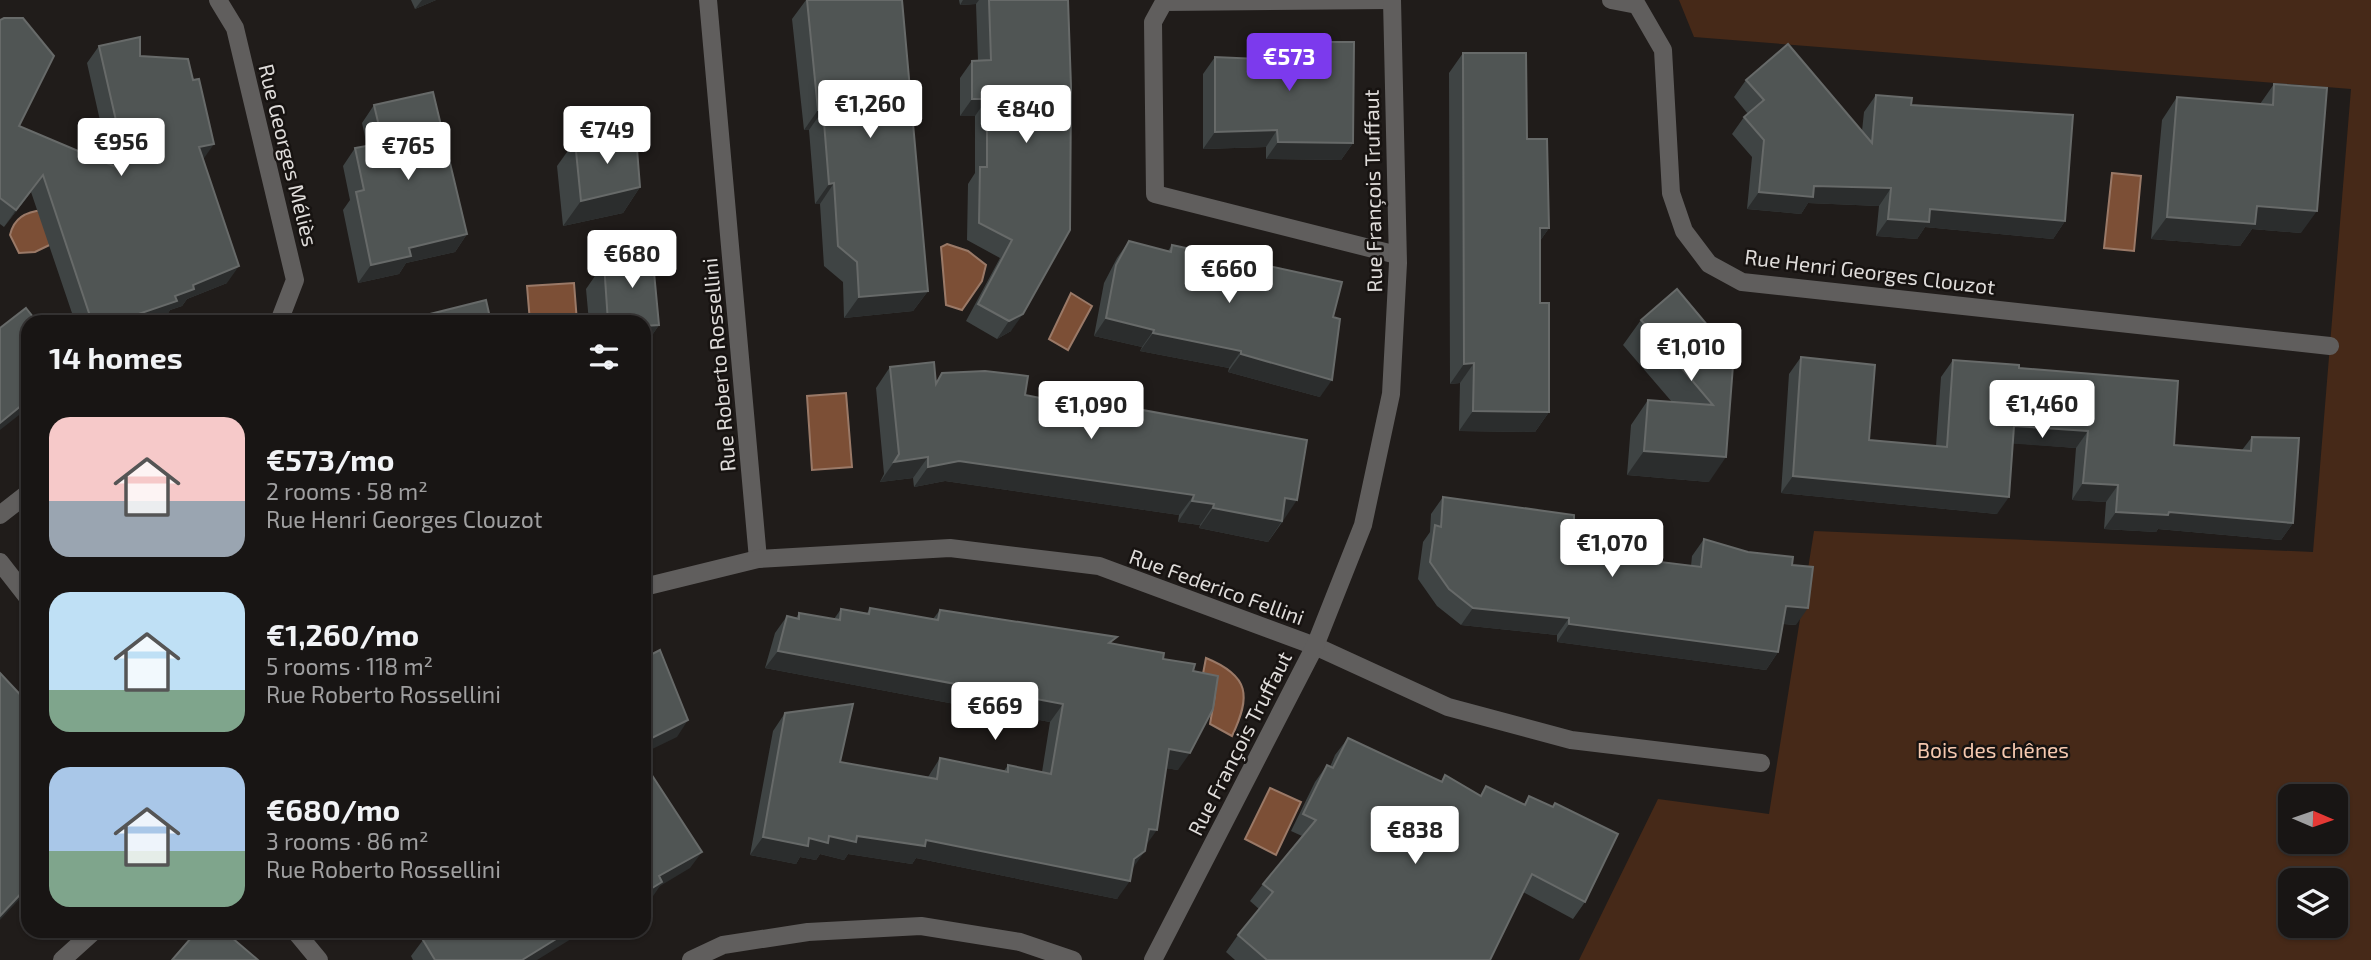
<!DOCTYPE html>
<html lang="en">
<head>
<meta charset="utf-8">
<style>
	body { margin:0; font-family:"Exo 2",sans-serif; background:#252222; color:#f1f3f6; height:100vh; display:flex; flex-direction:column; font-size:26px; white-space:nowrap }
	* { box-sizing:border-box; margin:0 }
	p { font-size:23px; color:#9f9fa0 }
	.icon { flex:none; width:38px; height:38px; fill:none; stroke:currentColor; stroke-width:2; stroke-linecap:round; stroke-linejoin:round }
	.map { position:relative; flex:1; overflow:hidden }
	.panel { position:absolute; left:21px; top:315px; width:630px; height:623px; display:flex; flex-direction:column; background:#181514; border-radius:21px; box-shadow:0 2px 5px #0004,0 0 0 2px #363434 }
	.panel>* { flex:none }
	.needle { width:46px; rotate:92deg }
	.controls { position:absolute; left:2278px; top:784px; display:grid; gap:14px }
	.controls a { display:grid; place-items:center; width:70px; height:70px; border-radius:14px; background:#181514; box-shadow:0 2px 5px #0004,0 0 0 2px #363434; font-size:35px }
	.price { position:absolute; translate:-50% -60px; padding:0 16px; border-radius:7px; background:#fff; color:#222; font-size:23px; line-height:46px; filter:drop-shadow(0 2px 4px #0008) }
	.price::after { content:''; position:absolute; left:50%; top:42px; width:21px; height:16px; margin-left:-10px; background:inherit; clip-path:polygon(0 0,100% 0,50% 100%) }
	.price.on { background:#7c3aed; color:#fff }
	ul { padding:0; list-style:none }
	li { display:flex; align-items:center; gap:21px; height:175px; padding:0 28px }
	li span { display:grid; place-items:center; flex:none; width:196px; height:140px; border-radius:21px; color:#555 }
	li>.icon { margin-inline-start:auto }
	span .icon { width:84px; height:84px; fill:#fffc; stroke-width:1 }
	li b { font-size:30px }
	h2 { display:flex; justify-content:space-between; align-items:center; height:84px; padding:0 28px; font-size:30px }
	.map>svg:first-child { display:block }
	.green { fill:#462918; fill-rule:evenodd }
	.water { fill:#7c4f36; stroke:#9a7967; stroke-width:2 }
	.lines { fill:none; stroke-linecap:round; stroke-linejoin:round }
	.minor { stroke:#605e5d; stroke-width:18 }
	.wall { fill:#3f4444 }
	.shaded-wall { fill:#2b2d2d }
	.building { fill:#505554; stroke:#676a69; stroke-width:2 }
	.labels { text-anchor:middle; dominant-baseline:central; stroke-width:5; stroke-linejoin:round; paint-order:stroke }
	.street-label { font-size:21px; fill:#dfdcda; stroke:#171311 }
	.park-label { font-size:21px; fill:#f5c8af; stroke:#171311 }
</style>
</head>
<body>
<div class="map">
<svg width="2371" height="960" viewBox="0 0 2371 960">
	<rect width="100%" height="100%" fill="#201c1a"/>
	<path class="green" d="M1679 0H2371V960H1579L1658 799 1769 814 1814 531 2313 552 2351 89 1694 37ZM2291 796H2336V842H2291ZM2291 880H2336V926H2291Z"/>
	<g class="water">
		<polygon points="2112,173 2141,176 2134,251 2104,248"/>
		<path d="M43 210 62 239 35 252 19 253 10 235C14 218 25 212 43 210Z"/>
		<polygon points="947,244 968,251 986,265 982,281 962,310 946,305 941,247"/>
		<polygon points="574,283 577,322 530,322 527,286"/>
		<polygon points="1071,293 1092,306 1068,350 1049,339"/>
		<polygon points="846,393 852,467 812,470 807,396"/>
		<path d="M1206 658C1250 676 1251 696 1232 736L1210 724 1215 695 1202 679Z"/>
		<polygon points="1270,788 1301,802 1276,855 1245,839"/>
	</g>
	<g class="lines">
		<g class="minor">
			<polyline points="218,0 235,28 295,280 280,319 276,322"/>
			<polyline points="708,0 758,559"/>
			<polyline points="1390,0 1164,2 1153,22 1155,194 1397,255"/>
			<polyline points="1611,0 1637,5 1663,50 1671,193 1684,231 1709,264 1742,282 2330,346"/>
			<polyline points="0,515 28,493"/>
			<polyline points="0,562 28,598"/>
			<polyline points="644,587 758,559 950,548 1099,566 1315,646 1448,707 1571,740 1761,763"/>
			<polyline points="295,931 319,960"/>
			<polyline points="62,960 94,931"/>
			<polyline points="691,960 723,945 808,932 921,926 1020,942 1073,960"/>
			<polyline points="1153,960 1315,646 1363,525 1391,394 1398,263 1392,0"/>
		</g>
	</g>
	<g class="wall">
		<polygon points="411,0 436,0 415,9"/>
		<polygon points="806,0 902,0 928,291 913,311 844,318 843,282 824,266 820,204 815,204 809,130 804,130 792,19"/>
		<polygon points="959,0 1068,0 1011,331 997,339 966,321 1000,258 967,240 968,184 975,173 975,116 960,116 960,78 972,61 978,60 976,4 960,5"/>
		<polygon points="0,20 19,126 99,159 93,136 101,125 87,63 99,46 140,56 203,159 227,283 187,299 182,306 170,310 165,318 153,322 75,322 31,192 4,227 0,224"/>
		<polygon points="1284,42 1353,143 1341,160 1266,159 1266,147 1203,149 1203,74 1215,57 1256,59 1259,53 1276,54"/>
		<polygon points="1463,53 1527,139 1549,228 1540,241 1540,303 1549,412 1535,432 1459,431 1460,383 1450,384 1449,73"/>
		<polygon points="1746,80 1862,131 1864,112 1876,95 1911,105 2065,221 2053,239 1925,227 1917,239 1876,236 1879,206 1808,203 1801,214 1747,209 1752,157 1732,134 1744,117 1748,114 1734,97"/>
		<polygon points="2274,84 2301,233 2252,229 2240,246 2151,239 2162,120 2177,97 2260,104"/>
		<polygon points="374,105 467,234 455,252 406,263 399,274 358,283 343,210 350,200 343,166 355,148 367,146 362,123"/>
		<polygon points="575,141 640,187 623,213 563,226 557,166"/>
		<polygon points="1129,241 1168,251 1172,245 1333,317 1320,397 1228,372 1229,368 1140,351 1142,347 1094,336 1104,283 1117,258"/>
		<polygon points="604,263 659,325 644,347 644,322 589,322 586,289"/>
		<polygon points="1641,320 1718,338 1709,482 1627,475 1631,425 1648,400 1672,402 1623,345"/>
		<polygon points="1801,357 1869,440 1936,446 1941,377 1953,360 2019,368 2174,445 2242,450 2252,437 2293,523 2281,540 2158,529 2156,532 2104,529 2106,502 2072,500 2076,448 2013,443 1997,514 1781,493 1789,374"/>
		<polygon points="890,367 936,382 942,373 1025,395 1088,407 1093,401 1283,521 1268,542 1199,528 1200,525 1178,522 1179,515 945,481 914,487 913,478 880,482 884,474 876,388"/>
		<polygon points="1443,497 1574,527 1578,552 1691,566 1692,556 1704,539 1792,565 1796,625 1783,624 1778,652 1766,670 1557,642 1557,635 1461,625 1437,606 1418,579 1423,542 1430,532 1431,514"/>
		<polygon points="870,608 933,619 940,610 1112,644 1163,659 1193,671 1178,770 1166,768 1146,845 1132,869 1117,899 916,858 912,864 848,854 844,860 820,854 816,860 800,857 796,864 750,855 773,731 785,713 840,762 928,777 940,758 1004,771 1008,765 1042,772 1050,722 765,668 775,633 787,616 796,618 799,613 834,619 841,609 867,613"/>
		<polygon points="1348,738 1441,781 1445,775 1480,796 1486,786 1524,804 1529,796 1552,807 1555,803 1585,902 1573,919 1523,892 1490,960 1235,960 1226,952 1238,935 1259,909 1250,901 1263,884 1302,836 1291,831 1315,782 1327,765 1330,767 1335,755"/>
		<polygon points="423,940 537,960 413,960 411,956"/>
	</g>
	<g class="shaded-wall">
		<polygon points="422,0 436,0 415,9"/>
		<polygon points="963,0 979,0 976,4 960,5"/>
		<polygon points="972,99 987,99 975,116 960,116"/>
		<polygon points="818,110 823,110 809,130 804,130"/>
		<polygon points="1277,130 1266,147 1203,149 1215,132"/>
		<polygon points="1278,142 1353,143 1341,160 1266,159"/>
		<polygon points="214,144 202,161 199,147"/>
		<polygon points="43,175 31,192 4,227 16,210"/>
		<polygon points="834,183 820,204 815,204 829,184"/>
		<polygon points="1814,186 1891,188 1879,206 1808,203 1801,214 1747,209 1759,192"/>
		<polygon points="640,187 623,213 563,226 581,201"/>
		<polygon points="2257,206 2317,211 2301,233 2252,229 2240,246 2151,239 2167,217"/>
		<polygon points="1930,209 2065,221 2053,239 1925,227 1917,239 1876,236 1888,219"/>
		<polygon points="1540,228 1549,228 1535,248"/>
		<polygon points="467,234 455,252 406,263 399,274 358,283 371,265 409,248"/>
		<polygon points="239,266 227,283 187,299 182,306 170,310 165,318 153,322 115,322 175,296 193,285"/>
		<polygon points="928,291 913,311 844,318 859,297"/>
		<polygon points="1023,314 1011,331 997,339 1009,321"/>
		<polygon points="1106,318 1154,330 1142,347 1094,336"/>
		<polygon points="659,325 644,347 644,326"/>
		<polygon points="1153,333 1241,351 1229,368 1140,351"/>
		<polygon points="1241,354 1332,380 1320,397 1228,372"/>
		<polygon points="1474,363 1460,383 1450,384 1464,364"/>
		<polygon points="28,400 28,408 0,430 0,423"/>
		<polygon points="1473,411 1549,412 1535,432 1459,431"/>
		<polygon points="2014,426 2088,431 2076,448 2003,443"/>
		<polygon points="1644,451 1726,457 1709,482 1627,475"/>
		<polygon points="928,457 913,478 880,482 894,462"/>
		<polygon points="959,461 1194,495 1179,515 945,481 914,487 928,467"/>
		<polygon points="1793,476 2009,497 1997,514 1781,493"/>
		<polygon points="2083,483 2118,485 2106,502 2072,500"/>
		<polygon points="1285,498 1297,500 1283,521 1271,518"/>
		<polygon points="1192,501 1214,504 1200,525 1178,522"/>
		<polygon points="1213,508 1282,521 1268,542 1199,528"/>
		<polygon points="2116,512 2169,512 2293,523 2281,540 2158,529 2156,532 2104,529"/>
		<polygon points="1786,606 1808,608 1796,625 1774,623"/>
		<polygon points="1473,608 1569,618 1557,635 1461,625"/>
		<polygon points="1569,624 1778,652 1766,670 1557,642"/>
		<polygon points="778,651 1063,704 1050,722 765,668"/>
		<polygon points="688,720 677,737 644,753 644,742"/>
		<polygon points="1169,749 1190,753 1178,770 1157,767"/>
		<polygon points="1149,829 1157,830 1144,848"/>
		<polygon points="829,836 857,836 926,840 1130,881 1117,899 916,858 912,864 848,854 844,860 820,854 816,860 800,857 796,864 750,855 763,837 809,838"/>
		<polygon points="1145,851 1133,868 1122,876 1134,859"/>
		<polygon points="702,852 690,868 660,886 651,899 644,902 644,893 659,876"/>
		<polygon points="28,886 28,890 0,920 0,916"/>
		<polygon points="569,931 584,931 537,960 522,960"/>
	</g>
	<g class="building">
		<polygon points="807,0 902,0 928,291 859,297 857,262 838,246 834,183 829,184 823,110 818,110"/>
		<polygon points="989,0 1068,0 1071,87 1070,230 1023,314 1009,321 978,304 1012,240 979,223 980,167 987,167 987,99 972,99 972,61 991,60"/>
		<polygon points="4,18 23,18 54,56 19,126 116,167 105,119 120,138 99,46 140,37 140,56 188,59 193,80 199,79 214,144 199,147 239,266 193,285 194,289 175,296 177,301 115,322 92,322 43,175 16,210 0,198 0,20"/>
		<polygon points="1284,42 1354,42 1353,143 1278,142 1277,130 1215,132 1215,57 1259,59 1259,53 1284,54"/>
		<polygon points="1788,44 1872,143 1876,95 1912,98 1911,105 2073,115 2065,221 1930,209 1929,222 1888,219 1891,188 1814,186 1813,197 1759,192 1764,140 1744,117 1764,100 1746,80"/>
		<polygon points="1463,53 1526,53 1527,139 1547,139 1549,228 1540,228 1540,303 1549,303 1549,412 1473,411 1474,363 1464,364"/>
		<polygon points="2274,84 2327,88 2317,211 2257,206 2255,224 2167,217 2177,97 2273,105"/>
		<polygon points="433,92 467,234 409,248 411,256 371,265 356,192 364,190 355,148 383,143 374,105"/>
		<polygon points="636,136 640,187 581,201 575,141"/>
		<polygon points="1129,241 1171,252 1172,245 1342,282 1333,317 1340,319 1332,380 1241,354 1241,351 1153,333 1154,330 1106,318 1116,265"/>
		<polygon points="652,251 659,325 644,326 644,322 608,322 604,263"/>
		<polygon points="1677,289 1718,338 1735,339 1726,457 1644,451 1648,400 1713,405 1641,320"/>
		<polygon points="486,300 491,322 424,322 422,316"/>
		<polygon points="26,308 37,322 28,322 28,400 0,423 0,328"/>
		<polygon points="1801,357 1875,365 1869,440 1947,447 1953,360 2019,365 2019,368 2178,381 2174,445 2251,451 2252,437 2299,438 2293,523 2169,512 2168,515 2116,512 2118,485 2083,483 2088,431 2014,426 2009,497 1793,476"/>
		<polygon points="934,362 936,384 942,373 985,371 1028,376 1025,395 1091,408 1093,401 1307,440 1297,500 1285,498 1282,521 1213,508 1214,504 1192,501 1194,495 959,461 928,467 928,457 894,462 899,454 890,367"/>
		<polygon points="1443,497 1574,515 1574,527 1581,528 1578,552 1701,567 1704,539 1748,552 1793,557 1792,565 1813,567 1808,608 1786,606 1778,652 1569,624 1569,618 1473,608 1449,589 1430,562 1435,525 1441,527"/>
		<polygon points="870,608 938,620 940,610 1117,637 1109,643 1164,653 1163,659 1195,664 1193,671 1218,676 1213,709 1190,753 1169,749 1157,830 1149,829 1145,851 1134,859 1130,881 926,840 925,846 857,836 856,842 829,836 828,843 809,838 808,846 763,837 785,713 853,704 840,762 937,779 940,758 1008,772 1008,765 1051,774 1063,704 778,651 787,616 799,619 799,613 840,620 841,609 869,614"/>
		<polygon points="660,650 688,720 644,742 644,658"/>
		<polygon points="0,673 28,703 28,886 0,916"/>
		<polygon points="1348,738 1442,782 1445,775 1481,796 1486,786 1525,805 1529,796 1553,807 1555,803 1618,834 1585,902 1532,874 1490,960 1267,960 1238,935 1273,892 1263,884 1316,820 1303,814 1327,765 1333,768"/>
		<polygon points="644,763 702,852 659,876 662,882 644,893"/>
		<polygon points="197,931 224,931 258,960 172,960"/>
		<polygon points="437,931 569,931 522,960 435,960 423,940"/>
	</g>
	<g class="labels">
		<g class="street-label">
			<text transform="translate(289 155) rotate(76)">Rue Georges Méliès</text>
			<text transform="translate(1372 191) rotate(-91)">Rue François Truffaut</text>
			<text transform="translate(1870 271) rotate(7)">Rue Henri Georges Clouzot</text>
			<text transform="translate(718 365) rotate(-95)">Rue Roberto Rossellini</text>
			<text transform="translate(1217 586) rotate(20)">Rue Federico Fellini</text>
			<text transform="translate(1239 743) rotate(-63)">Rue François Truffaut</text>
		</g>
		<g class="park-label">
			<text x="1993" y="749">Bois des chênes</text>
		</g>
	</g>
</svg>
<div class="controls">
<a><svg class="needle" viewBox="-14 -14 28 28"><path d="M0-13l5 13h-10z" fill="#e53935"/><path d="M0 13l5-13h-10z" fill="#9f9fa0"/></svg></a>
<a><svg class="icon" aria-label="layers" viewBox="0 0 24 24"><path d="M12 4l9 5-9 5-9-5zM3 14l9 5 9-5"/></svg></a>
</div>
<b class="price on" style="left:1289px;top:93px">€573</b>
<b class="price" style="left:870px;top:140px">€1,260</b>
<b class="price" style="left:1026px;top:145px">€840</b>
<b class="price" style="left:607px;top:166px">€749</b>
<b class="price" style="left:121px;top:178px">€956</b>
<b class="price" style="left:408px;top:182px">€765</b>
<b class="price" style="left:632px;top:290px">€680</b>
<b class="price" style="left:1229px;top:305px">€660</b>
<b class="price" style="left:1691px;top:383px">€1,010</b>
<b class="price" style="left:2042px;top:440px">€1,460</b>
<b class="price" style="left:1091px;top:441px">€1,090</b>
<b class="price" style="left:1612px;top:579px">€1,070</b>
<b class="price" style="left:995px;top:742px">€669</b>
<b class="price" style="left:1415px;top:866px">€838</b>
<section class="panel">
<h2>14 homes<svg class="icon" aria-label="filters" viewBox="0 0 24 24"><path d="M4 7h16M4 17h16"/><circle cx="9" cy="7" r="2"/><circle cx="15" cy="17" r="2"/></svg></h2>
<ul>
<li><span style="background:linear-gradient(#f6c9c9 60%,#9aa5b1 0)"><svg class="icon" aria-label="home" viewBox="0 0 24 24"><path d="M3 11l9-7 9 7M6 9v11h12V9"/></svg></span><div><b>€573/mo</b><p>2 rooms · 58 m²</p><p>Rue Henri Georges Clouzot</p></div></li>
<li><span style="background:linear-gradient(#bfe0f5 70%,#7fa58c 0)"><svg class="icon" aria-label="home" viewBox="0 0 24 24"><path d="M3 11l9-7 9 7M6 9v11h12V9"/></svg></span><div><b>€1,260/mo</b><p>5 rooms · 118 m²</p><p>Rue Roberto Rossellini</p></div></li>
<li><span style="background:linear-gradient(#a9c7e8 60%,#7fa58c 0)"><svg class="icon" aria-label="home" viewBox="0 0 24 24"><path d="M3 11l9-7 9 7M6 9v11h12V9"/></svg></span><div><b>€680/mo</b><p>3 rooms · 86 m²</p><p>Rue Roberto Rossellini</p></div></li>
</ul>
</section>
</div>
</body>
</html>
